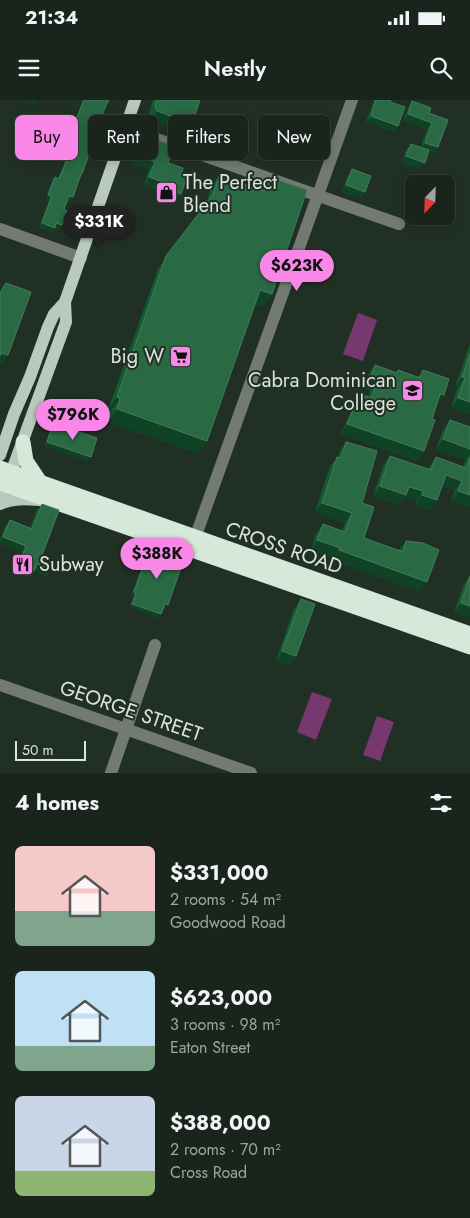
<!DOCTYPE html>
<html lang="en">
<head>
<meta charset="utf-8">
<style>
	body { margin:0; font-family:Jost,sans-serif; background:#263029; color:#f1f3f6; height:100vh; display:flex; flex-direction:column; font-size:19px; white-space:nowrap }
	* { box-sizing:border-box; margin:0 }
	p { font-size:16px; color:#9fa4a3 }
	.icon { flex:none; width:28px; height:28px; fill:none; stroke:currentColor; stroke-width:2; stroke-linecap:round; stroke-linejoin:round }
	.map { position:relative; height:673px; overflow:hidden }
	.details { display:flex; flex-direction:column; background:#19241c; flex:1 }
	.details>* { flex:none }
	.banner { position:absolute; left:15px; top:15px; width:440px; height:45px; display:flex; gap:10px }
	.needle { width:32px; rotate:203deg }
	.controls { position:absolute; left:405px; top:75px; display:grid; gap:10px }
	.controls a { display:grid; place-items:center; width:50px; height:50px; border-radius:8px; background:#19241c; box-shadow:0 2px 12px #0003,0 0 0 1px #37413b; font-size:25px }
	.scale { position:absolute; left:15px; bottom:12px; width:71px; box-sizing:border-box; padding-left:5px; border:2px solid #dbe4dd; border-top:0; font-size:14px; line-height:18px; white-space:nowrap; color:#dbe4dd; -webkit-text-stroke:4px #213025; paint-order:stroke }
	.price { position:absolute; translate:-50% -42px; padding:0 11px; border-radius:18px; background:#f987e8; color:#111; font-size:16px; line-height:32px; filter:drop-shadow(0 1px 2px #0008) }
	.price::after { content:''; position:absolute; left:50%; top:30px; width:15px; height:11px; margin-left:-8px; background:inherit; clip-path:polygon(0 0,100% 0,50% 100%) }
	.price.selected { background:#222; color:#fff }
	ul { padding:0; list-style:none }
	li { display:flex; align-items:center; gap:15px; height:125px; padding:0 15px }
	li span { display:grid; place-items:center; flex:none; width:140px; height:100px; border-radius:8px; color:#555 }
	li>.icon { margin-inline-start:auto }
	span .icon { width:60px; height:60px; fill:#fffc; stroke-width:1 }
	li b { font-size:21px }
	h2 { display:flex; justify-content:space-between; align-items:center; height:60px; padding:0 15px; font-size:21px }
	.tag { padding:0 18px; border-radius:8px; background:#19241c; box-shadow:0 2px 12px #0003,0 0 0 1px #37413b; font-size:18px; line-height:45px }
	.tag.selected { background:#f987e8; color:#111 }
	.status { display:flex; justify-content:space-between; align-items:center; height:35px; padding:0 25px; background:#19241c; direction:ltr }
	.status svg { height:14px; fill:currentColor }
	header { display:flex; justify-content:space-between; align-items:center; height:65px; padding:0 15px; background:#19241c; font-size:22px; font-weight:600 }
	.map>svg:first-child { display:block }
	.green { fill:#77386f }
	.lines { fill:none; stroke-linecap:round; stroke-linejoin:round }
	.minor { stroke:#737a74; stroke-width:12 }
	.major { stroke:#b9c9bc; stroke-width:12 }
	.highway { stroke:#d5e8d9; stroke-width:15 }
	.wall { fill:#135a32 }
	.shaded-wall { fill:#104325 }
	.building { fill:#296944; stroke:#447c5c }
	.labels { text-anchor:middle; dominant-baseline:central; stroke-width:4; stroke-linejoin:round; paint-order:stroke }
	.poi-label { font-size:20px; fill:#dbe4dd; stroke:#213025; text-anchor:start }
	.street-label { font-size:20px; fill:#dbe4dd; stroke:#213025 }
</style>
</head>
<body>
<div class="status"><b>21:34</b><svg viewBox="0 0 49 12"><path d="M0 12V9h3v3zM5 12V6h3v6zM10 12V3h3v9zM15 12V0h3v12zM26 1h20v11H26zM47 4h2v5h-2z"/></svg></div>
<header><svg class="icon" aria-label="menu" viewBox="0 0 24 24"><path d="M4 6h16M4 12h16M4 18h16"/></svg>Nestly<svg class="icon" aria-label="search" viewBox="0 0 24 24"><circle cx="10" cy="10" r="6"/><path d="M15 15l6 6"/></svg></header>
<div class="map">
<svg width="470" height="673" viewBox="0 0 470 673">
	<rect width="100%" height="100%" fill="#213025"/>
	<g class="green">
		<polygon points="358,213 377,220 363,261 343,254"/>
		<polygon points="312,592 332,599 316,640 297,632"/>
		<polygon points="377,616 394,622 380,661 363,655"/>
	</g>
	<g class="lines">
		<g class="minor">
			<polyline points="125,28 399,124"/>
			<polyline points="0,129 81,158"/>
			<polyline points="195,438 352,0"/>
			<polyline points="0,585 251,673"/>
			<polyline points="111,673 155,545"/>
		</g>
		<g class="major">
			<polyline points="0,355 14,314 30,277 48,227 54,214 65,202"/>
			<polyline points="0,403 66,222 65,202 135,0"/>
			<path d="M0 404C13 398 26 399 40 400"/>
		</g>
		<g class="highway">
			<polyline points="23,342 26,361 40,382"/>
			<polyline points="0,368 470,534"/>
			<polyline points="0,383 470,547"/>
		</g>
	</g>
	<g class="wall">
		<polygon points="83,0 109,0 106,5 82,74 80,78 70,101 68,100 64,109 62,125 59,129 55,127 52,132 39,127 49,100 46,99 52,81 55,77 58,79 68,54 62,51"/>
		<polygon points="153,0 200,0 192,24 185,33 151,21 148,16"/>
		<polygon points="374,0 391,0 390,2 398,26 394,32 366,22"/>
		<polygon points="412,1 429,13 448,20 434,54 429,52 420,69 402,63 406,50 411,44 421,47 427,29 403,21 408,8"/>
		<polygon points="146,36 168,63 181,75 176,101 156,95 158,90 144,85 149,69 132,64 135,53"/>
		<polygon points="352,69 365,92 360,98 342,92 348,76"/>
		<polygon points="219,76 260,90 269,77 272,194 263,206 255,204 198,353 108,322 111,311 108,310 158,169 205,106 211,88"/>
		<polygon points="470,244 470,314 451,307 458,287 455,287"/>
		<polygon points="375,265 396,273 398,270 418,277 423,270 437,305 432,319 424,351 417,361 341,334 354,304 360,294 368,297 370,291 363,289 368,275"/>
		<polygon points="450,320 470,327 470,407 451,401 455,390 442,386 430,410 415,405 417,401 405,397 400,405 373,396 383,366 390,356 428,369 436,357 463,367 466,360 436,349 443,330"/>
		<polygon points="62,326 88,361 45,346 50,330 52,327 60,330"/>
		<polygon points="346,342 362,403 364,438 399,450 406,441 420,492 332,460 333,458 311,450 316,434 323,424 342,431 345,423 315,412 330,366 338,357 339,352"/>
		<polygon points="42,404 41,458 50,469 46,476 34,471 30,477 14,471 22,452 0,443 0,440 5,427 10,420 30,428 37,410"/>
		<polygon points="150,447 165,508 164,508 159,518 130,507 134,496 131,496 148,451"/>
		<polygon points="470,476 470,517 454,513 463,486"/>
		<polygon points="301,499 296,556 290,566 276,561 294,509"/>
	</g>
	<g class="shaded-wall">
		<polygon points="24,0 38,0 35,4"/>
		<polygon points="157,11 192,24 185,33 151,21"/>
		<polygon points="408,14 432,23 427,29 403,21"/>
		<polygon points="371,16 398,26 394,32 366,22"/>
		<polygon points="425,43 438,47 434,54 420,49"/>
		<polygon points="65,47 71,50 68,54 62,51"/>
		<polygon points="138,56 155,62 149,69 132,64"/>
		<polygon points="406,56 425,63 420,69 402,63"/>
		<polygon points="149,77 163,82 158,90 144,85"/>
		<polygon points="346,85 365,92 360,98 342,92"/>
		<polygon points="162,87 181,94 176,101 156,95"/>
		<polygon points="48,95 52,96 49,100 46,99"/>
		<polygon points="69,96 73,97 70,101 66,100"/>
		<polygon points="42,123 55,128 52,132 39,127"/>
		<polygon points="56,123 62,125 59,129 54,126"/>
		<polygon points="260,190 272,194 263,206 251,202"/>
		<polygon points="1,253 8,255 0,267 0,255"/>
		<polygon points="462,277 465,278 458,287 455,287"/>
		<polygon points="370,279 377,282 370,291 363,289"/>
		<polygon points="440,294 444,295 437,305"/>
		<polygon points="117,297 120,298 111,311 108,310"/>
		<polygon points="458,298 470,302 470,314 451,307"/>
		<polygon points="117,309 207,341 198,353 108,322"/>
		<polygon points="347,324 424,351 417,361 341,334"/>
		<polygon points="443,339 470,349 470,354 466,360 436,349"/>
		<polygon points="47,342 91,357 88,361 45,346"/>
		<polygon points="446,375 462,381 455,390 439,385"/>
		<polygon points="380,386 409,387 423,391 417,401 405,397 400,405 373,396"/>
		<polygon points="458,391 470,395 470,407 451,401"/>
		<polygon points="422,395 437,400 430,410 415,405"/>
		<polygon points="322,403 352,413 345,423 315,412"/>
		<polygon points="3,437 26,446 22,452 0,443 0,442"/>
		<polygon points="317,440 340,448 333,458 311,450"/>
		<polygon points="339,450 427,482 420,492 332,460"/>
		<polygon points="37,464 50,469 46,476 34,471 30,477 14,471 19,465"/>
		<polygon points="134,492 136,493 134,496 131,496"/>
		<polygon points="461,503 470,506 470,517 454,513"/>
		<polygon points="132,504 161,514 159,518 130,507"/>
		<polygon points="282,551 296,556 290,566 276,561"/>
	</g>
	<g class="building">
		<polygon points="84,0 109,0 106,5 82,74 81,74 73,97 69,96 64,109 67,111 62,125 56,123 55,128 42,123 52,96 48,95 55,77 59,79 71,50 65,47"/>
		<polygon points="157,0 200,0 192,24 157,11 155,6"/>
		<polygon points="376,0 391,0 390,2 405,7 398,26 371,16"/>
		<polygon points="412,1 431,8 429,13 448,20 438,47 425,43 432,23 408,14"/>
		<polygon points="146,36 174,46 168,63 183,68 181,75 187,77 181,94 162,87 163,82 149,77 155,62 138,56 140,46"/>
		<polygon points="411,44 429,50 425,63 406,56"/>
		<polygon points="352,69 371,76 365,92 346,85"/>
		<polygon points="219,76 264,91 269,77 307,90 272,194 260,190 207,341 117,309 120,298 117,297 166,156 213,95"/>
		<polygon points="6,183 31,192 8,255 1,253 0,256 0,193"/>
		<polygon points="470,254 470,302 458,298 465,278 462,277"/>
		<polygon points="375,265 397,273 398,270 420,278 423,270 449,279 444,295 440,294 432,319 435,320 424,351 347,324 360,294 371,298 377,282 370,279"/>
		<polygon points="450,320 470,327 470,349 443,339"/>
		<polygon points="62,326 97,338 91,357 47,342 52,327 61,330"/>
		<polygon points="346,342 377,351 362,403 374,407 364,438 403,452 406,441 423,443 439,450 427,482 339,450 340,448 317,440 323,424 345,432 352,413 322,403 337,357 341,358"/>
		<polygon points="390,356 431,370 436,357 466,368 470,358 470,395 458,391 462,381 446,375 437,400 422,395 423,391 409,387 406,395 380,386"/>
		<polygon points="42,404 59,410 41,458 53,462 50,469 37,464 34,471 19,465 26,446 3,437 10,420 32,429"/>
		<polygon points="150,447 184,459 168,505 165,504 161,514 132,504 136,493 134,492"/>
		<polygon points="470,476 470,506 461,503"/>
		<polygon points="301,499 315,504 296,556 282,551"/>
	</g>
	<defs>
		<symbol id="shop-square" viewBox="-11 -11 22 22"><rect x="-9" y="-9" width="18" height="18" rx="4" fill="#f987e8" stroke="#213025"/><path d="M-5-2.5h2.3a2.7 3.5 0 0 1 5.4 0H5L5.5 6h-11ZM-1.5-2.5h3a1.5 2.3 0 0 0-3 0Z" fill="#111"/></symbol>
		<symbol id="supermarket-square" viewBox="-11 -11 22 22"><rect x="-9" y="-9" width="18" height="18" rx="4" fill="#f987e8" stroke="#213025"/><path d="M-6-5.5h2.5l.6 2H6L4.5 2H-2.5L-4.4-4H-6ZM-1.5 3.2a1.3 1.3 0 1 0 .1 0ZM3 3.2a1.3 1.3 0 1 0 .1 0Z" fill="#111"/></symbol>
		<symbol id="school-square" viewBox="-11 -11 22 22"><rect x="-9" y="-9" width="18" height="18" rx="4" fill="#f987e8" stroke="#213025"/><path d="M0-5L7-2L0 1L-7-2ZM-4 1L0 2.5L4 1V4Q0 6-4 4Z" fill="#111"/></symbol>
		<symbol id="restaurant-square" viewBox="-11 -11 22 22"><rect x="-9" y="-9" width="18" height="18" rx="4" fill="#f987e8" stroke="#213025"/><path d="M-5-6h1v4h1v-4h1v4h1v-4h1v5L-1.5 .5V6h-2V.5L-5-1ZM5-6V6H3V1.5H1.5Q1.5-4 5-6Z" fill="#111"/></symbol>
	</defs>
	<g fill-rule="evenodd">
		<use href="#shop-square" x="154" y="80" width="25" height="25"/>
		<use href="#supermarket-square" x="168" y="244" width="25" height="25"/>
		<use href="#school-square" x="400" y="278" width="25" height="25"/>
		<use href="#restaurant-square" x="10" y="452" width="25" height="25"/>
	</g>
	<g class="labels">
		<g class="poi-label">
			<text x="183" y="82">The Perfect<tspan x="183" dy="23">Blend</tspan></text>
			<text x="164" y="256" text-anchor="end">Big W</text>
			<text x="396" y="280" text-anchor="end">Cabra Dominican<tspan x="396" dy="23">College</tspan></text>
			<text x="39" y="464">Subway</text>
		</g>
		<g class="street-label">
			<text transform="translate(284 448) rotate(19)">CROSS ROAD</text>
			<text transform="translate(131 611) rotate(19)">GEORGE STREET</text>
		</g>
	</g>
</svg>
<div class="controls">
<a><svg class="needle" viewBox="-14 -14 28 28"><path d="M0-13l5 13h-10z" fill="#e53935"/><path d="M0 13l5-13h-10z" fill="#9fa4a3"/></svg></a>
</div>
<div class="scale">50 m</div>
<b class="price selected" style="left:99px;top:148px">$331K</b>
<b class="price" style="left:297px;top:192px">$623K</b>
<b class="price" style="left:73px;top:341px">$796K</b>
<b class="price" style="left:157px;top:480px">$388K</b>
<div class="banner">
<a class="tag selected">Buy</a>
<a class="tag">Rent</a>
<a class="tag">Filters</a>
<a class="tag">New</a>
</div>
</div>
<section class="details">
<h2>4 homes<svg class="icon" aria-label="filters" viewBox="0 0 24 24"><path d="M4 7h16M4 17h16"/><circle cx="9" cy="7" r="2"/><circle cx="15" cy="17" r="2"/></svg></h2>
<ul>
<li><span style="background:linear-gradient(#f6c9c9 65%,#7fa58c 0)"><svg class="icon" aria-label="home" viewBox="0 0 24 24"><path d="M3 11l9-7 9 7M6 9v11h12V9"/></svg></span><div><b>$331,000</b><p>2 rooms · 54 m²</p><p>Goodwood Road</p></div></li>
<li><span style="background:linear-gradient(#bfe0f5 75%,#7fa58c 0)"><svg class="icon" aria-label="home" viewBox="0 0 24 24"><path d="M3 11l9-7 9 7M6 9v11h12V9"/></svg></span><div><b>$623,000</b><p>3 rooms · 98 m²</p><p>Eaton Street</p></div></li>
<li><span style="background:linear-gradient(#c9d6e8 75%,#8fb573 0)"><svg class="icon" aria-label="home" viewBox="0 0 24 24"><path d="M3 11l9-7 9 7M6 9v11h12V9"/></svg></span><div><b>$388,000</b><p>2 rooms · 70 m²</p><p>Cross Road</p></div></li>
</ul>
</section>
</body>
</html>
